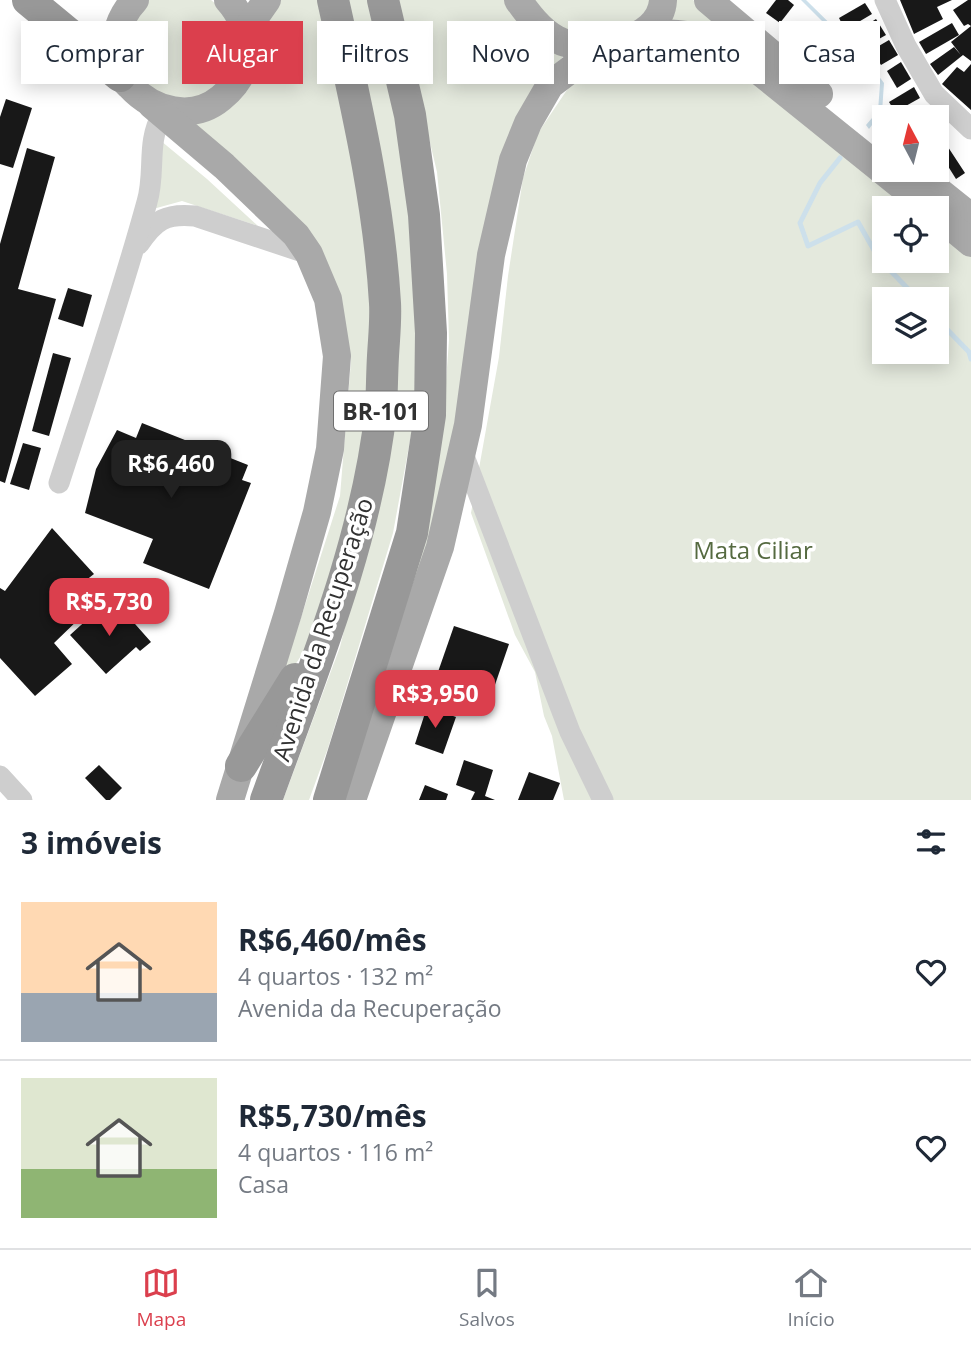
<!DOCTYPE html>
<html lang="pt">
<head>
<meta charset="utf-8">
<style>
	body { margin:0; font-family:"Open Sans",sans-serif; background:#f2f2f3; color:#1f2937; height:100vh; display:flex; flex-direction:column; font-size:26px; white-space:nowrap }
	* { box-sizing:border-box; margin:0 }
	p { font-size:23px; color:#747a83 }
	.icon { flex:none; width:38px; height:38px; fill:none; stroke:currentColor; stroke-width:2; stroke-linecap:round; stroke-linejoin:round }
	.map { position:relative; height:800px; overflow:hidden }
	.details { display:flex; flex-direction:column; background:#fff; flex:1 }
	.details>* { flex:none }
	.guide { position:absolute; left:21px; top:21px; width:929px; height:63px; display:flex; gap:14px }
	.needle { width:46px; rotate:353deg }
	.controls { position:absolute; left:872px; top:105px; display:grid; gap:14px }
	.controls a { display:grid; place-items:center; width:77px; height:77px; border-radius:0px; background:#fff; box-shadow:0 4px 18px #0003; font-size:35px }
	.price { position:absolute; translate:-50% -60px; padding:0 16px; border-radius:14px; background:#db3f4d; color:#fff; font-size:23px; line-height:46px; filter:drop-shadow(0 2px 4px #0008) }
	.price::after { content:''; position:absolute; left:50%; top:42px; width:21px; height:16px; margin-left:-10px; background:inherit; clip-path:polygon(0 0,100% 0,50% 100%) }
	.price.on { background:#222; color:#fff }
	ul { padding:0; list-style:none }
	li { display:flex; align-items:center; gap:21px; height:175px; padding:0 21px }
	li+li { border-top:2px solid #e0e1e3 }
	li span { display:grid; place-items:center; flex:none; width:196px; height:140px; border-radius:0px; color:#555 }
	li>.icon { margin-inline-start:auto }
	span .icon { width:84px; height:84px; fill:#fffc; stroke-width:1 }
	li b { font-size:30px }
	h2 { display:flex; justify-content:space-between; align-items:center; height:84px; padding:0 21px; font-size:30px }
	.tag { padding:0 24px; border-radius:0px; background:#fff; box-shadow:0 4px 18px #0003; font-size:24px; line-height:63px }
	.tag.on { background:#db3f4d; color:#fff }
	.tab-bar { display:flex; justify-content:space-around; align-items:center; height:98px; border-top:2px solid #e0e1e3; background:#fff; font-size:19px; color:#747a83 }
	.tab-bar a { display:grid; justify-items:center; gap:4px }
	.tab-bar .on { color:#db3f4d }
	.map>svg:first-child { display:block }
	.green { fill:#e4e9dd; fill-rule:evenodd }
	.water { fill:#cde0eb }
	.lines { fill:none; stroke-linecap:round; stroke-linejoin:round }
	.stream { stroke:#cde0eb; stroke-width:5 }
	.building { fill:#181818 }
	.minor { stroke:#cecece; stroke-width:21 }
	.major { stroke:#a9a9a9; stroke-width:28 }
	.highway { stroke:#989898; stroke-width:32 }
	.labels { text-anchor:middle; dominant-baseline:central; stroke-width:7; stroke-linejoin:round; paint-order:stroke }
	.shield { fill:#fff; stroke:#6f6f6f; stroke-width:2 }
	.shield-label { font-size:23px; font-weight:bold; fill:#313131 }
	.park-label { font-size:24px; fill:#556a40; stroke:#fff }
	.street-label { font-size:24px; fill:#313131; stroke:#fff }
</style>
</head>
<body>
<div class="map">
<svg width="971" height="800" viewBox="0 0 971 800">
	<rect width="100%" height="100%" fill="#fff"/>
	<g class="green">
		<path d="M142 0H211C240 21 241 65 215 88 206 96 189 98 178 102L130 79 123 26Z"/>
		<polygon points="280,0 371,0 394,97 418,290 416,408 393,533 328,748 309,800 283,800 340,647 370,525 374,274 369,421 322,623 270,704 298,627 340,496 351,361 338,295 320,248 288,208 170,115 257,66 271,10"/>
		<polygon points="396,0 511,0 538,41 563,57 539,78 437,525 406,625 444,409 449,340 447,274 437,172"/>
		<polygon points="526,0 657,0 620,36 571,36"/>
		<polygon points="676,0 693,0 746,47 661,26"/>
		<path d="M643 38 725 51 918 208H884V261H936V223L971 252V800H564L552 736 544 716 535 672 515 635 471 513 499 357 508 276 523 178 538 133 575 78 614 50ZM884 299H936V352H884Z"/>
		<polygon points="155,136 207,179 258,226 182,201 153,209"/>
	</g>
	<polygon class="water" points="801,0 806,0 865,58 884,83 882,112 869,129 866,125 878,111 880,84 873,72"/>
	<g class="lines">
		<g class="stream">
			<polyline points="840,158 820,183 800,223 808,246 858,222 879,259 918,299"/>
			<polyline points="936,318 969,352 971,359"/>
		</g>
	</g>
	<g class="building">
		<polygon points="776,0 788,0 794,5 780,23 766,13"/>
		<polygon points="900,0 952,0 937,7 943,19 914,34"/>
		<polygon points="968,0 971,0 971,61 963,55 938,75 930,64 954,47 961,55 951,42 971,26 968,24 964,26 953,10"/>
		<polygon points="865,3 872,14 845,30 839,18"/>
		<polygon points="876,19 886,35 863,48 854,33"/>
		<polygon points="952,23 959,35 926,54 919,42"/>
		<polygon points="821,28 832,38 822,49 811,39"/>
		<polygon points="889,40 898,55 881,65 872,50"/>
		<polygon points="901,62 911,79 897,88 887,71"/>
		<polygon points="971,64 971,110 942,84 957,67 964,72"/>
		<polygon points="914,87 920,98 895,112 889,102"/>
		<polygon points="6,99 32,108 13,168 0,164 0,117"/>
		<polygon points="948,147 965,173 956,179 946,163 938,168 936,165 936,154"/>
		<polygon points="27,148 55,157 18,289 56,299 5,483 0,481 0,244"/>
		<polygon points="68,288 92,295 83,327 58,319"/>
		<polygon points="53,353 71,358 49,436 32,431"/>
		<polygon points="142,423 248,465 242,480 251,483 209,589 143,563 153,539 85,513 96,469 117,430 136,438"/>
		<polygon points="23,443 41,448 29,490 10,484"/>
		<polygon points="52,528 94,574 67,595 83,615 54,643 72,664 35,696 0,658 0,588 5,591"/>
		<polygon points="101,607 110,616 120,607 151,642 140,651 136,647 106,674 70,635"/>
		<polygon points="454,626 509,644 486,711 431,692"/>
		<polygon points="427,707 456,717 443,754 415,744"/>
		<polygon points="464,760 493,770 485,796 495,800 471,800 475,792 456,785"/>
		<polygon points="99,765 122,788 110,800 106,800 85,778"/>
		<polygon points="529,772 560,783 553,800 518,800"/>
		<polygon points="425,785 448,794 446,800 419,800"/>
	</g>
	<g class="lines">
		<g class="minor">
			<polyline points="885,0 906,46 934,94 971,129"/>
			<path d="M139 244C155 220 166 213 195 216L309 254"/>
			<polyline points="462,451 570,732 603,800"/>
			<path d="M59 483C89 390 121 297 147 202 156 172 146 143 162 115"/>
			<polyline points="0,776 22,800"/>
		</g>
		<g class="major">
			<path d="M135 0C117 19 109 49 120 74 122 79 127 83 130 86 153 111 192 122 221 98 232 89 241 78 245 64 251 40 245 19 228 0"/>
			<path d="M518 0C528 14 540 30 556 39 586 56 661 43 663 0"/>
			<polyline points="708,0 819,94"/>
			<polyline points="246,30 267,0"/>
			<path d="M642 33C686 32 707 35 744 59L929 208"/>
			<polyline points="152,105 224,166 296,235 309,254 328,299 337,356 330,449 317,512 288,613 230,800"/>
			<polyline points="916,173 971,217"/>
			<polyline points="936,214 971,243"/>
			<polyline points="352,800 440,547 468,425 491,255 513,160 528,123 550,85 600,47"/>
		</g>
		<g class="highway">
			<polyline points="28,0 120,76"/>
			<polyline points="241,766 295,679"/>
			<path d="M266 800C311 675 367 542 381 409 382 391 382 373 383 356 384 338 386 320 385 303 379 200 355 100 333 0"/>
			<polyline points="329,800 412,533 430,415 431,333 424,215 410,115 383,0"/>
		</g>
	</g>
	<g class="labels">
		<rect class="shield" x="334" y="391.5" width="94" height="39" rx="5"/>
		<g class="shield-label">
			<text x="381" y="411">BR-101</text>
		</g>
		<g class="park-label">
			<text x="753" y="549">Mata Ciliar</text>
		</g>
		<g class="street-label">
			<text transform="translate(322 629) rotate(-72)">Avenida da Recuperação</text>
		</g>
	</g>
</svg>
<div class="controls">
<a><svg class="needle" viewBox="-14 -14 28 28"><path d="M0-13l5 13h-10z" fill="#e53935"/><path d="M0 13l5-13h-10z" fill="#747a83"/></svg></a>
<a><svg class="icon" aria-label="locate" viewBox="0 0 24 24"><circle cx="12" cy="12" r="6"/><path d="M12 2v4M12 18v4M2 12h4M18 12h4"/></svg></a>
<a><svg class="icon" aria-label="layers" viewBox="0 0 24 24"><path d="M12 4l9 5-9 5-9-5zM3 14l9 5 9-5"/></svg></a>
</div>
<b class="price on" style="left:171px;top:500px">R$6,460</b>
<b class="price" style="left:109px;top:638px">R$5,730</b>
<b class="price" style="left:435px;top:730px">R$3,950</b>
<div class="guide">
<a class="tag">Comprar</a>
<a class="tag on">Alugar</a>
<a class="tag">Filtros</a>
<a class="tag">Novo</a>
<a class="tag">Apartamento</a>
<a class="tag">Casa</a>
</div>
</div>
<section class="details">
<h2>3 imóveis<svg class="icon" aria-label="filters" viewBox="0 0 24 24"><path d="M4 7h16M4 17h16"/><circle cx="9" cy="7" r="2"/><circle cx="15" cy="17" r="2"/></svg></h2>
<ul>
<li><span style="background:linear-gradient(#ffd9b3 65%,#9aa5b1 0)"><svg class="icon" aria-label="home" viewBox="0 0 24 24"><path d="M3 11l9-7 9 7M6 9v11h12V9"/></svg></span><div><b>R$6,460/mês</b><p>4 quartos · 132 m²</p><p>Avenida da Recuperação</p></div><svg class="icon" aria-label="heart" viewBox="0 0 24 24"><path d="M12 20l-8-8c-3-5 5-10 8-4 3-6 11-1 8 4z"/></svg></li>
<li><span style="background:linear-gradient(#dfe7d0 65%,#8fb573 0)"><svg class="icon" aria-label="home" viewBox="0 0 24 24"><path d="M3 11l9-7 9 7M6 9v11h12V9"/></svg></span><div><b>R$5,730/mês</b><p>4 quartos · 116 m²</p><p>Casa</p></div><svg class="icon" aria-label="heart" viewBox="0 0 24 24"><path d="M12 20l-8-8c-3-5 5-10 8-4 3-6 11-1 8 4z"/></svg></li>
</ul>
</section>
<nav class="tab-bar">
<a class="on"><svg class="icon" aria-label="map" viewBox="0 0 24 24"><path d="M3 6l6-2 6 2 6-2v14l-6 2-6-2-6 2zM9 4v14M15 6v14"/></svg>Mapa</a>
<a><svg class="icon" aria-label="saved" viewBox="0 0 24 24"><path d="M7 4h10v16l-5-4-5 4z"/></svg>Salvos</a>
<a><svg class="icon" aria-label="home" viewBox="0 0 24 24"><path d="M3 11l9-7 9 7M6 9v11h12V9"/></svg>Início</a>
</nav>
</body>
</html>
